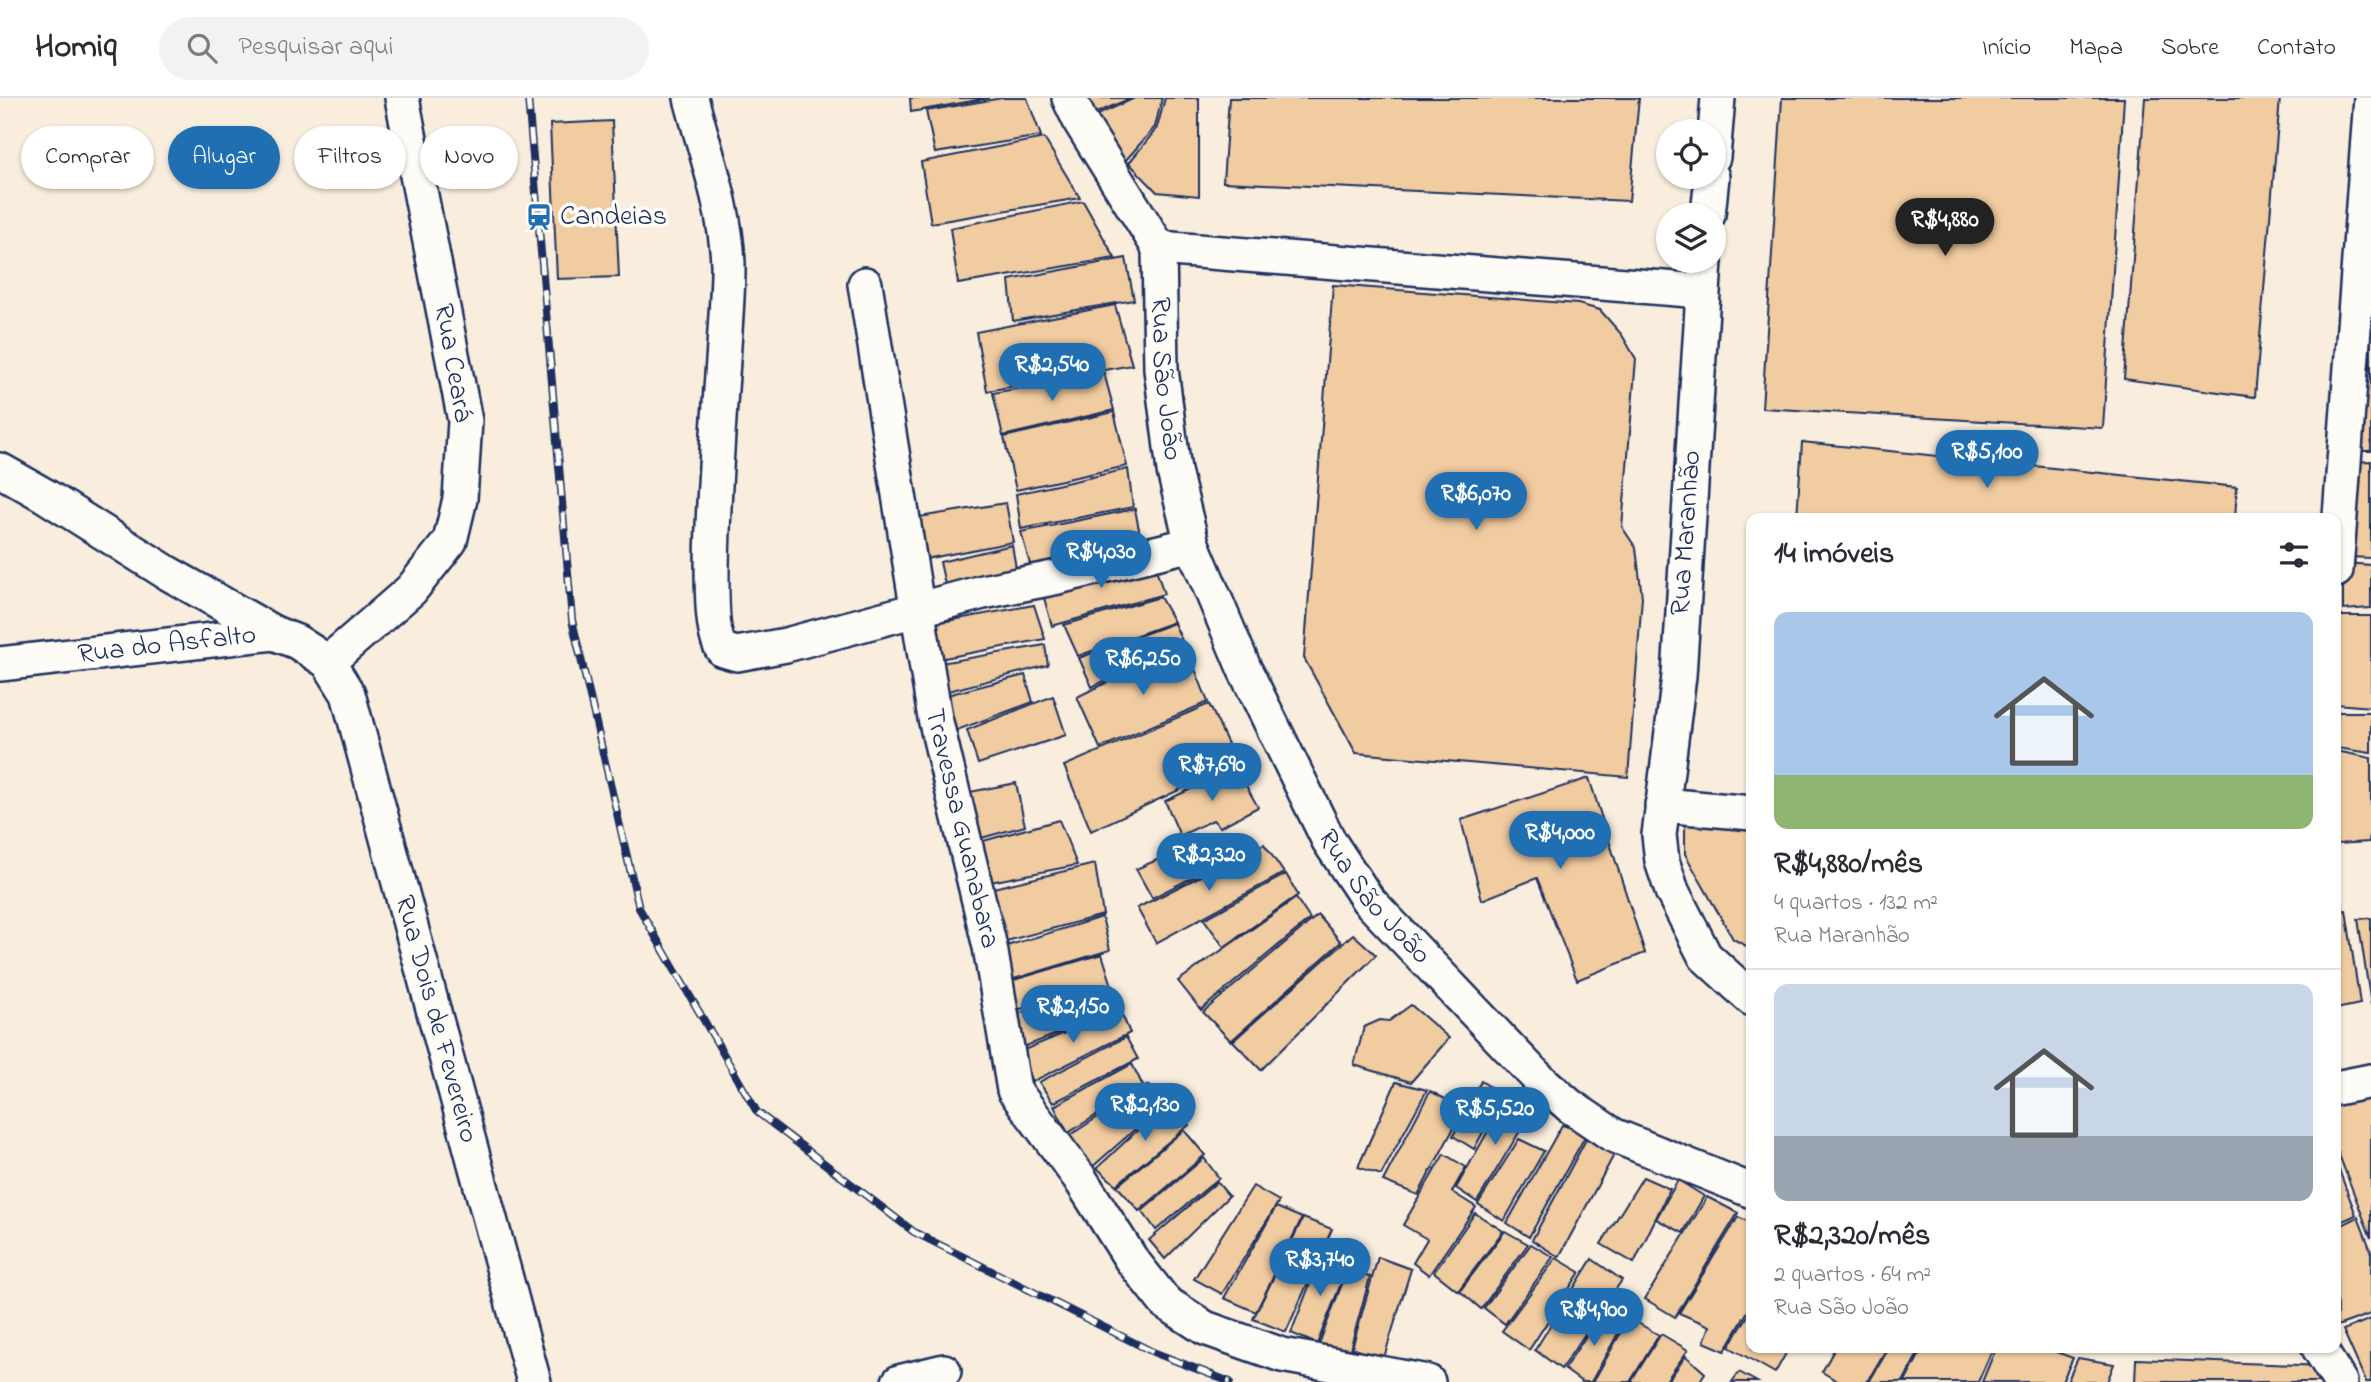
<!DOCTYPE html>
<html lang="pt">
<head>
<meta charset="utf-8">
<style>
	body { margin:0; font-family:"Indie Flower",sans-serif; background:#f2f2f3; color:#2b2b33; height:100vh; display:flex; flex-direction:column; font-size:26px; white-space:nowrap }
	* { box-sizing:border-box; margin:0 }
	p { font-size:23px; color:#7c7c81 }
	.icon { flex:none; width:38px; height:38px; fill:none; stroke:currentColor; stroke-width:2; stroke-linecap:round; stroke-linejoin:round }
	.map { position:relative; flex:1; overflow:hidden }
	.drawer { position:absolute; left:1746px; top:415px; width:595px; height:840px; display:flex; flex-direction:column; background:#fff; border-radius:14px; box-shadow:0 2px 5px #0004 }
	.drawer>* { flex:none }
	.guide { position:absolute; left:21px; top:28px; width:665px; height:63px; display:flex; gap:14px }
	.tools { position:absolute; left:1656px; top:21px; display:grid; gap:14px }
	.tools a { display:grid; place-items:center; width:70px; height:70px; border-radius:50%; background:#fff; box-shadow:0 2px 5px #0004; font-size:35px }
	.price { position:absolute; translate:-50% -60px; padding:0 16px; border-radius:24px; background:#1f6fb2; color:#fff; font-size:23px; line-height:46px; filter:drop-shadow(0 2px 4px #0008) }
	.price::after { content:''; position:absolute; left:50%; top:42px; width:21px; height:16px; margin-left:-10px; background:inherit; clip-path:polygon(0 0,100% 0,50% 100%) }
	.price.selected { background:#222; color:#fff }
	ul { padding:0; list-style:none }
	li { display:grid; align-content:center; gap:14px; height:371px; padding:0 28px }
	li+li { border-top:2px solid #e1e1e2 }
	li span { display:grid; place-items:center; height:217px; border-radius:14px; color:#555 }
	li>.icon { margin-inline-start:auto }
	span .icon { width:126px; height:126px; fill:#fffc; stroke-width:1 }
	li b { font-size:30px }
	h2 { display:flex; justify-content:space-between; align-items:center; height:84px; padding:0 28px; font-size:30px }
	.pill { padding:0 24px; border-radius:32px; background:#fff; box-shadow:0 2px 5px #0004; font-size:24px; line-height:63px }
	.pill.selected { background:#1f6fb2; color:#fff }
	header { display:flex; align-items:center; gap:42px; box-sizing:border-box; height:98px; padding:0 35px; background:#fff; border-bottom:2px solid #e1e1e2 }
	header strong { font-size:33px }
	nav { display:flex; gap:38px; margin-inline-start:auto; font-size:24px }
	.search { width:490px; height:63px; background:#f2f2f3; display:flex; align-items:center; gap:18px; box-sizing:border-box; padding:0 24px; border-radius:38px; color:#7c7c81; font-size:26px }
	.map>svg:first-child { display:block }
	.building { fill:#f1cca1; stroke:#1b2f5e; stroke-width:2 }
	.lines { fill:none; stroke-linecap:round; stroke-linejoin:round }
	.street-casing { stroke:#1b2f5e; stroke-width:38 }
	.street { stroke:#fdfcf7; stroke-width:33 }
	.rail-casing { stroke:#1b2f5e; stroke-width:8 }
	.rail { stroke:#fdfcf7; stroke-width:5; stroke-dasharray:16; stroke-linecap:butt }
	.labels { text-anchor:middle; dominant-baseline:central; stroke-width:7; stroke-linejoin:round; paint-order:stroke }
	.poi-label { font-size:28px; fill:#1b2f5e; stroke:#fdfcf7; text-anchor:start }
	.street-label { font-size:28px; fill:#1b2f5e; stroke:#fdfcf7 }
</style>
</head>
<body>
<header>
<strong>Homiq</strong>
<div class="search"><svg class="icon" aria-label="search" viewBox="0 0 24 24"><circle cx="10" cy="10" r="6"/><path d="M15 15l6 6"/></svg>Pesquisar aqui</div>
<nav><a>Início</a><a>Mapa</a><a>Sobre</a><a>Contato</a></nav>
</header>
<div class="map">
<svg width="2371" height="1284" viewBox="0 0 2371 1284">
	<rect width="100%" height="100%" fill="#f9eedd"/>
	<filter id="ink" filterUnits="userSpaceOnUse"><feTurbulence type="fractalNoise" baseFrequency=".0143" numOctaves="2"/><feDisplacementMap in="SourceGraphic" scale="14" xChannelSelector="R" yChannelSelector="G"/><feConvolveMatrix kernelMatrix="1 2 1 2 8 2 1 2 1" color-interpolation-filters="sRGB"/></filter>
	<g filter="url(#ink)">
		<g class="building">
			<polygon points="910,0 989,0 911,14"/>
			<polygon points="1002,0 1027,0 1041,38 935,55 926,13"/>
			<polygon points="1086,0 1131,0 1094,16"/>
			<polygon points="1135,0 1162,0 1155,29 1125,63 1095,18"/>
			<polygon points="1165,0 1199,0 1199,98 1157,94 1129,65 1157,30"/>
			<polygon points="1229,0 1639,0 1629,103 1223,84"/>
			<polygon points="1782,0 2124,0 2103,330 1762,310"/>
			<polygon points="2145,0 2280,0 2255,299 2124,281"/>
			<polygon points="612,23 619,179 557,181 550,26"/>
			<polygon points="1044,40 1080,100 931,125 921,64"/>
			<polygon points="1083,103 1115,160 958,186 950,130"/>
			<polygon points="1126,160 1134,202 1013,223 1009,182"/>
			<polygon points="2371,181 2371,353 2358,353"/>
			<polygon points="1333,187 1578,206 1600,212 1622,237 1636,261 1622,429 1636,450 1642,499 1628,679 1356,655 1304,560"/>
			<polygon points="1115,207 1132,267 987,293 976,234"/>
			<polygon points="1104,275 1114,312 1003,338 993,295"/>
			<polygon points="1114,314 1127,368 1016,392 1004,339"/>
			<polygon points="1802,344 2237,389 2235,420 1797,420"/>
			<polygon points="2371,363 2371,460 2349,459 2355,364"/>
			<polygon points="1128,371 1133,409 1021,431 1016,396"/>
			<polygon points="1006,405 1013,444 915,463 907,421"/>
			<polygon points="1135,411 1143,452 1033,477 1021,434"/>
			<polygon points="1012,447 1017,476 946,491 940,464"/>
			<polygon points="1152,458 1164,496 1052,528 1040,486"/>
			<polygon points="2343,465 2371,467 2371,510 2343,512"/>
			<polygon points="1160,499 1174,524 1078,558 1064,527"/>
			<polygon points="1034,507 1045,541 939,561 936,525"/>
			<polygon points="2340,518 2371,518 2371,609 2336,606"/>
			<polygon points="1174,525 1183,545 1092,589 1079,560"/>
			<polygon points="1185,546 1208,604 1100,650 1077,599"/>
			<polygon points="1045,547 1048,567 941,595 935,566"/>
			<polygon points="1025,577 1033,604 949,635 943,598"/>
			<polygon points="1053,598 1066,637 978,666 967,632"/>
			<polygon points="1209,606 1237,665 1091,733 1064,668"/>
			<polygon points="2338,614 2371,614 2371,655 2336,650"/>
			<polygon points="2336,653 2371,660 2371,729 2369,744 2336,746"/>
			<polygon points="1236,670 1258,709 1220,729 1213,722 1180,738 1165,703"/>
			<polygon points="1589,680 1645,855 1577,882 1537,780 1482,802 1461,722"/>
			<polygon points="1016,685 1025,728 974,742 965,695"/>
			<polygon points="1059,722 1077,767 985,785 976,745"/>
			<polygon points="1685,722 1752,729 1752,851 1733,841 1685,756"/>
			<polygon points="1222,734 1235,758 1152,800 1136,771"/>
			<polygon points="1264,746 1284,775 1156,845 1137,810"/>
			<polygon points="1095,766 1103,817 999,845 989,791"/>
			<polygon points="1286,776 1298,797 1224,849 1204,821"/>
			<polygon points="1296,800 1310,821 1201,912 1178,883"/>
			<polygon points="2346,812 2360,906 2336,911 2336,813"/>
			<polygon points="1318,817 1341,844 1231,943 1203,914"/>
			<polygon points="1102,819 1110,852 1004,884 1000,850"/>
			<polygon points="2371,820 2371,907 2358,821"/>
			<polygon points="1353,836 1376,857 1261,972 1233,943"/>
			<polygon points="1102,856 1112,888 1012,913 1004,885"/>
			<polygon points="1111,889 1119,909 1100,919 1021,950 1012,917"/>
			<polygon points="1411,907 1449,940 1411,984 1354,967 1364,929 1380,922 1389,923"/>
			<polygon points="1120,912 1130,935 1032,984 1019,954"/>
			<polygon points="1126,939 1138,961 1053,1005 1039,984"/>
			<polygon points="1132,966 1143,988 1068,1035 1054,1008"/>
			<polygon points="1481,983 1503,997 1474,1051 1453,1038"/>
			<polygon points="1396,984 1427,992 1381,1077 1358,1069"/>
			<polygon points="1148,987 1166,1004 1090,1071 1067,1039"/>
			<polygon points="1430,993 1464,1011 1418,1097 1383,1083"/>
			<polygon points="2371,993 2371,1140 2336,1049 2336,1008"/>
			<polygon points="1509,996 1535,1008 1477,1104 1456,1090"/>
			<polygon points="1172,1000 1189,1027 1116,1087 1097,1070"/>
			<polygon points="1562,1027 1587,1035 1529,1139 1507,1125"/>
			<polygon points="1184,1032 1205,1057 1139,1113 1117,1088"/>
			<polygon points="1589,1036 1615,1055 1559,1159 1532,1142"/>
			<polygon points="1519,1041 1544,1053 1504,1123 1478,1106"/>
			<polygon points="1444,1056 1466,1069 1452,1094 1476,1109 1429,1177 1413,1165 1427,1141 1403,1127"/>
			<polygon points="1204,1060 1219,1080 1156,1132 1142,1113"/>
			<polygon points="2336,1064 2356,1117 2336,1126"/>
			<polygon points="1643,1079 1670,1091 1634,1165 1601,1146"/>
			<polygon points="1678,1082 1704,1098 1683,1135 1656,1121"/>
			<polygon points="1217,1084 1229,1098 1165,1161 1149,1142"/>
			<polygon points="1253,1088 1279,1103 1222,1196 1194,1181"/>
			<polygon points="1707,1099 1738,1115 1675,1219 1645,1201"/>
			<polygon points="1276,1109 1302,1120 1256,1214 1224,1200"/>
			<polygon points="1475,1115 1503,1133 1458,1193 1434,1174"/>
			<polygon points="1738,1119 1752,1125 1752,1206 1725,1253 1704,1244 1710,1228 1679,1215"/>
			<polygon points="2358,1119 2371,1153 2371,1216 2337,1228 2336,1130"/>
			<polygon points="1303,1120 1332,1131 1286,1234 1253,1221"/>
			<polygon points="1505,1133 1528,1146 1481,1211 1460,1193"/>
			<polygon points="1531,1146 1553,1159 1505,1226 1484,1210"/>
			<polygon points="1322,1155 1349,1165 1317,1246 1291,1235"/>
			<polygon points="1378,1159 1411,1171 1383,1263 1352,1250"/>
			<polygon points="1556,1160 1580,1174 1529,1252 1502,1233"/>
			<polygon points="1592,1161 1622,1182 1561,1271 1535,1252"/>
			<polygon points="1347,1173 1370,1179 1349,1255 1319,1246"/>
			<polygon points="1752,1211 1752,1250 1789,1250 1775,1275 1729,1249"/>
			<polygon points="1602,1214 1625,1223 1591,1284 1582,1284 1564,1271"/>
			<polygon points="1629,1220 1659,1237 1630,1284 1593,1284"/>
			<polygon points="2371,1221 2371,1284 2366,1284 2343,1232"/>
			<polygon points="1661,1236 1688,1252 1665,1284 1631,1284"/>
			<polygon points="1835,1250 1887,1250 1867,1284 1839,1284 1822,1274"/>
			<polygon points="1889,1250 1921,1250 1903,1284 1869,1284"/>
			<polygon points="1923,1250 1993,1250 1978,1284 1905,1284"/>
			<polygon points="1996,1250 2046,1250 2073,1260 2062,1284 1982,1284"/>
			<polygon points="1686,1258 1705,1275 1699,1284 1667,1284"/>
			<polygon points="2078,1260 2114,1266 2107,1284 2067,1284"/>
			<polygon points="2136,1261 2324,1268 2324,1284 2135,1284"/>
			<polygon points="1739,1274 1757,1284 1732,1284"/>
		</g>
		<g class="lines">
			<defs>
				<g id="street">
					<path d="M691 0C705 54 726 110 728 166 730 224 695 525 723 552L737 556 786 547 983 494 1058 479 1192 446"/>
					<polyline points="1069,0 1081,25 1159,150"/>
					<polyline points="1713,59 1718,0"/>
					<polyline points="1708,117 1712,79"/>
					<path id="s1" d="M1159 150 1161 271 1174 373 1192 446 1244 570 1329 743 1368 802 1536 978 1570 1008 1613 1037 1752 1093"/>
					<polyline points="1159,150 1702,193"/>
					<polyline points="1705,163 1679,578 1659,737 1662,763 1672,793 1705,858 1752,901"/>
					<path id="s2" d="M865 186 935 620 990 849 1014 992 1079 1079 1131 1161 1165 1204 1205 1230 1282 1257 1428 1284"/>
					<polyline points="0,372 44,397 166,474 274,535"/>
					<polyline points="2336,472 2371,0"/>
					<polyline points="328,564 411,492 450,443 460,401 465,323 402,0"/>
					<path id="s3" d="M0 566 274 535 297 544 328 564 348 596 534 1284"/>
					<polyline points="1662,707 1752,715"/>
					<polyline points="2336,990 2371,983"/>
					<polyline points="2319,1250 2340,1284"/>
					<polyline points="899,1284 944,1273"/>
				</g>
			</defs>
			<use href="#street" class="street-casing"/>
			<use href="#street" class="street"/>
			<defs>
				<polyline id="rail" points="528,0 572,522 639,810 757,1014 914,1134 1153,1254 1230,1284"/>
			</defs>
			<use href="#rail" class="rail-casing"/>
			<use href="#rail" class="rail"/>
		</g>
	</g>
	<defs>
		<symbol id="station-bare" viewBox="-9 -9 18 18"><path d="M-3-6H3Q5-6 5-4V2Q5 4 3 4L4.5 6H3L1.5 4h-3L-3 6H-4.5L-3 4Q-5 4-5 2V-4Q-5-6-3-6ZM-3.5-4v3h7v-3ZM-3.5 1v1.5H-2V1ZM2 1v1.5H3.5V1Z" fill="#1f6fb2" stroke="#fdfcf7" stroke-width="2.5" paint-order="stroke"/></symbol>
	</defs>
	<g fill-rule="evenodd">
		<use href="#station-bare" x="520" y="100" width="38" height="38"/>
	</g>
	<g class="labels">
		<g class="poi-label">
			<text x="560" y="119">Candeias</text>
		</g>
		<g class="street-label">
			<text transform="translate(452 265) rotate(80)">Rua Ceará</text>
			<text stroke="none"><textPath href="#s1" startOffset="131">Rua São João</textPath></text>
			<text transform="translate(1687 435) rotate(-86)">Rua Maranhão</text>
			<text stroke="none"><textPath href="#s3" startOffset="168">Rua do Asfalto</textPath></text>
			<text stroke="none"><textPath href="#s2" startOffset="553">Travessa Guanabara</textPath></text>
			<text stroke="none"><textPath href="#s1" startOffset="698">Rua São João</textPath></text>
			<text stroke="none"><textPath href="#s3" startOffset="712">Rua Dois de Fevereiro</textPath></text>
		</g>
	</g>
</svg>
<div class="tools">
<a><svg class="icon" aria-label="locate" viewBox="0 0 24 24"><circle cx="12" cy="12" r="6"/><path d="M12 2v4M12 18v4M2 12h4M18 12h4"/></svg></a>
<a><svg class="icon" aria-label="layers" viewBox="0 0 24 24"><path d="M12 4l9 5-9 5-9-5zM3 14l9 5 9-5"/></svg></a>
</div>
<b class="price selected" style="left:1945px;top:160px">R$4,880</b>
<b class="price" style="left:1052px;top:305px">R$2,540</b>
<b class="price" style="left:1987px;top:392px">R$5,100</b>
<b class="price" style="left:1476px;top:434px">R$6,070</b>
<b class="price" style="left:1101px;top:492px">R$4,030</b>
<b class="price" style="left:1143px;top:599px">R$6,250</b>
<b class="price" style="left:1212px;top:705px">R$7,690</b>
<b class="price" style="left:1560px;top:773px">R$4,000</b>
<b class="price" style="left:1209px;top:795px">R$2,320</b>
<b class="price" style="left:1073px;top:947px">R$2,150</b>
<b class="price" style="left:1145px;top:1045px">R$2,130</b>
<b class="price" style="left:1495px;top:1049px">R$5,520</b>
<b class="price" style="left:1320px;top:1200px">R$3,740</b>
<b class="price" style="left:1594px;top:1250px">R$4,900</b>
<div class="guide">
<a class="pill">Comprar</a>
<a class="pill selected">Alugar</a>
<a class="pill">Filtros</a>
<a class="pill">Novo</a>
</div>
<section class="drawer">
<h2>14 imóveis<svg class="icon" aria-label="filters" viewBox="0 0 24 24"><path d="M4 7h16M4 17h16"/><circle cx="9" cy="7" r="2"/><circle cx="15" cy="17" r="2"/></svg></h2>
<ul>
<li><span style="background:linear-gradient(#a9c7e8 75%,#8fb573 0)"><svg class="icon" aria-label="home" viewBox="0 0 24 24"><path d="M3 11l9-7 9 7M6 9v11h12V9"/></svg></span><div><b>R$4,880/mês</b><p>4 quartos · 132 m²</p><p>Rua Maranhão</p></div></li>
<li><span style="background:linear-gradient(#c9d6e8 70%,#9aa5b1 0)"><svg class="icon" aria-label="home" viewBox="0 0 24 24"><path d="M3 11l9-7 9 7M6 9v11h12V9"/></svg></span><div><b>R$2,320/mês</b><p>2 quartos · 64 m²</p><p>Rua São João</p></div></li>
</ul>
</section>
</div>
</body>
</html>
